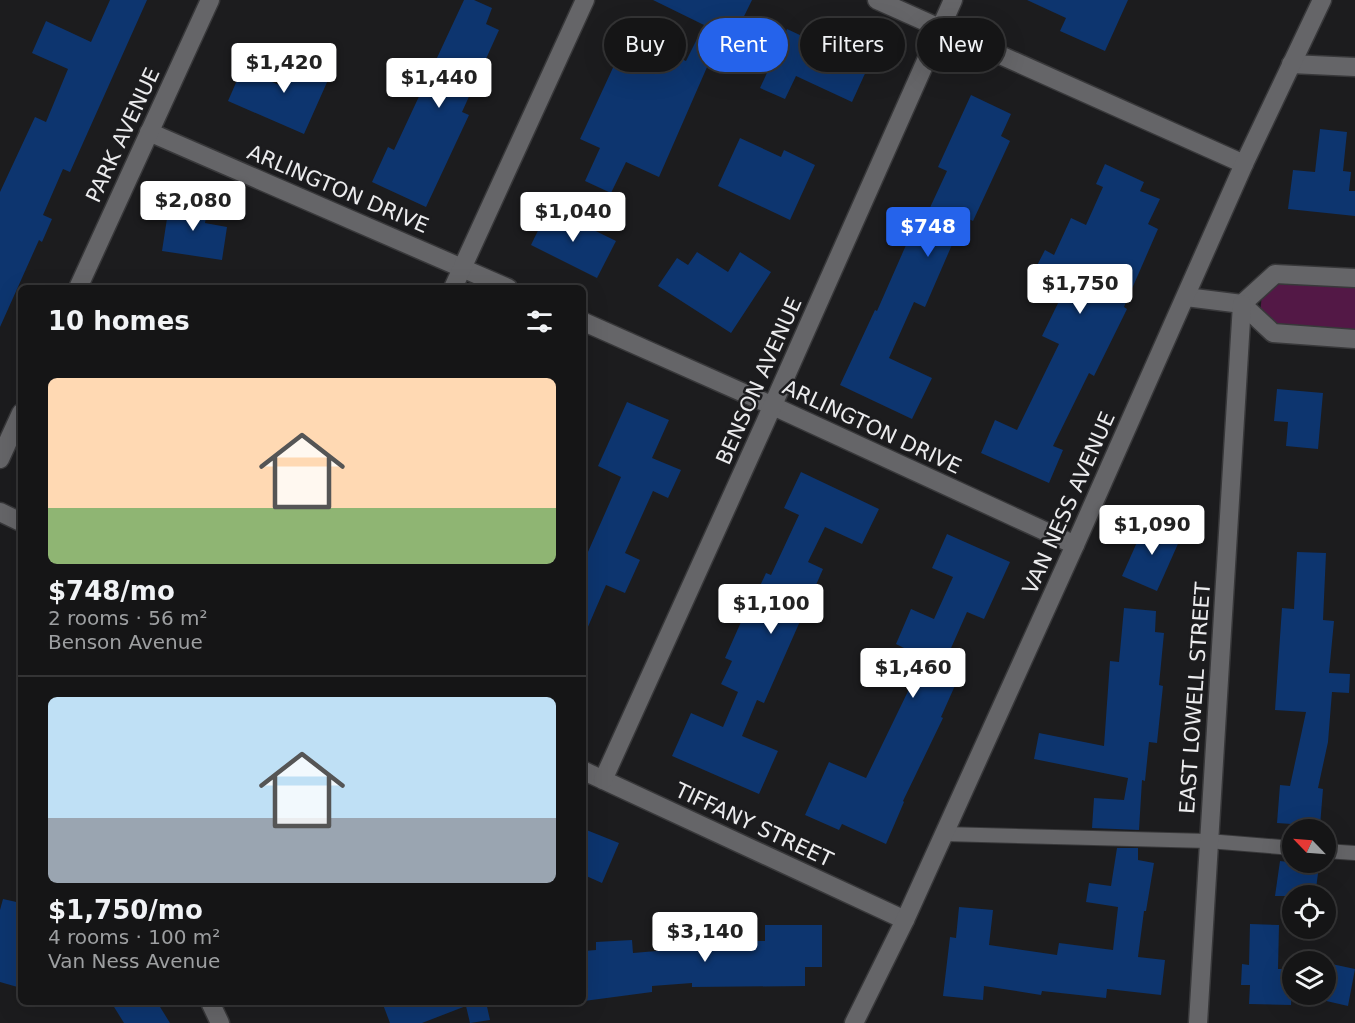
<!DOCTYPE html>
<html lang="en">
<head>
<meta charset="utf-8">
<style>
	body { margin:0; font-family:"DejaVu Sans",sans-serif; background:#222223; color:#f1f3f6; height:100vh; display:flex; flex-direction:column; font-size:22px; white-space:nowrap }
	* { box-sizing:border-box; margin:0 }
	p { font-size:20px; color:#9d9fa1 }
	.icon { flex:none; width:33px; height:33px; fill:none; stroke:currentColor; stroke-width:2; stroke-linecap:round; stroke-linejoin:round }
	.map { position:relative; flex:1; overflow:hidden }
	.panel { position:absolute; left:18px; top:285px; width:568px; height:720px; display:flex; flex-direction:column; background:#151516; border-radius:9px; box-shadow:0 6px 24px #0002,0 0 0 2px #343435 }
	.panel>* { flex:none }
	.guide { position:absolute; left:604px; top:18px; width:570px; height:54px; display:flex; gap:12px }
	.needle { width:39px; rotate:295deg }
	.buttons { position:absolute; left:1282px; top:819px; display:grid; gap:12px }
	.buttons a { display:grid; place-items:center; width:54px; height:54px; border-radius:50%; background:#151516; box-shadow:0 6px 24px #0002,0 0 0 2px #343435; font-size:30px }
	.price { position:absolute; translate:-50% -51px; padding:0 14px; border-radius:6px; background:#fff; color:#222; font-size:20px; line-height:39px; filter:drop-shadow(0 2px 3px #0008) }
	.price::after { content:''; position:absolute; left:50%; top:36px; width:18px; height:14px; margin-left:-9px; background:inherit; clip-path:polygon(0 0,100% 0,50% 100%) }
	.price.on { background:#2563eb; color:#fff }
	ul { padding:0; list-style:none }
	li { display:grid; align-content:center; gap:12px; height:318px; padding:0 30px }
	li+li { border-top:2px solid #343435 }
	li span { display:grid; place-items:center; height:186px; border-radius:9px; color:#555 }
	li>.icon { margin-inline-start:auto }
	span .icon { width:108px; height:108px; fill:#fffc; stroke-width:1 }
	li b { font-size:26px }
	h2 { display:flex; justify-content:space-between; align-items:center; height:72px; padding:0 30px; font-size:26px }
	.tag { padding:0 21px; border-radius:27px; background:#151516; box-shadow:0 6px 24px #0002,0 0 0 2px #343435; font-size:21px; line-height:54px }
	.tag.on { background:#2563eb; color:#fff }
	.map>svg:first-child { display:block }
	.green { fill:#531846 }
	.building { fill:#0d356f }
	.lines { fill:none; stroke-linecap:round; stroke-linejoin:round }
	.service-casing { stroke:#38383a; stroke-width:16 }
	.minor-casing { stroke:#38383a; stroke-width:21 }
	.service { stroke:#656568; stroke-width:14 }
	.minor { stroke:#656568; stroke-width:18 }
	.labels { text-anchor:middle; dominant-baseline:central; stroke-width:5; stroke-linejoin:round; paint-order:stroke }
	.street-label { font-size:21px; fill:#ebebed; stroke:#1c1c1e }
</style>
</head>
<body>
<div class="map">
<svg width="1355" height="1023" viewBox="0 0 1355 1023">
	<rect width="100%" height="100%" fill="#1c1c1e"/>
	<polygon class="green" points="1274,283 1355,287 1355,330 1272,325 1260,314 1262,294"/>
	<g class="building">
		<polygon points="110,0 147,0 70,172 63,169 43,215 52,219 42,242 39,240 0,327 0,192 35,117 46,122 68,69 32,53 46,21 91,42"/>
		<polygon points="464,0 474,0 492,8 486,24 499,30 462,112 469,115 426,207 372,182 388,147 394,150"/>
		<polygon points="653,0 752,0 721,63 711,58 659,177 626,162 611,193 585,181 600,148 580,139 617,59 650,73 660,50 686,61 704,25"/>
		<polygon points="1027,0 1128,0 1105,51 1060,31 1066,18"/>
		<polygon points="787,29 868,67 852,102 796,76 785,99 760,88"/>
		<polygon points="293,54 332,71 304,134 228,101 242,69 279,85"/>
		<polygon points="971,95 1011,114 1001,136 1010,141 973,221 964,217 925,307 914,302 889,358 932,378 912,419 840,385 875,310 877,311 921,211 927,214 947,171 938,167"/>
		<polygon points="1320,129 1347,132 1343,171 1351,172 1349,191 1355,191 1355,216 1288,209 1293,170 1315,172"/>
		<polygon points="740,138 781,157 784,150 815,165 790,220 718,186"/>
		<polygon points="1105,164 1144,182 1140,191 1160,199 1148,224 1158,229 1124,307 1127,309 1094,376 1089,373 1053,446 1063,450 1049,483 981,453 995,420 1017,430 1059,344 1042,336 1062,295 1030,279 1045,250 1054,255 1071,218 1086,225 1103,187 1096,184"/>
		<polygon points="170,199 208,206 205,223 227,227 222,260 162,251"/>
		<polygon points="549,208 616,241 597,278 531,245"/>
		<polygon points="697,252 728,272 740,252 771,272 731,333 658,286 677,258 688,265"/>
		<polygon points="1277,389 1323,393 1318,449 1286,446 1288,422 1274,421"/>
		<polygon points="627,402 669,420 652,458 681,470 668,498 653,491 625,553 640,560 625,593 606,585 584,636 584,561 621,477 598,466"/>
		<polygon points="801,472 879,509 862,544 825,527 808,562 823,569 764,703 757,700 742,736 778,751 759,794 672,756 691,713 723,727 738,692 721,684 732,661 725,658 741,622 743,623 766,573 771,575 799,515 784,508"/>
		<polygon points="1146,522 1181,537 1157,591 1122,576"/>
		<polygon points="947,534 1010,562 984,619 967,612 944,664 961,672 941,717 943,718 903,801 904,802 886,844 842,824 839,830 805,815 829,762 866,778 912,683 896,676 908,650 896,644 911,609 934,619 953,577 932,568"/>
		<polygon points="1297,552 1326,553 1323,620 1334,621 1329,673 1350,674 1349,693 1332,692 1328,742 1318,788 1323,789 1320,826 1277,823 1280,785 1290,786 1306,712 1275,710 1282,608 1294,609"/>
		<polygon points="1124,608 1156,611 1155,632 1164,633 1159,685 1163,686 1157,743 1149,742 1145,781 1142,780 1139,830 1092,828 1094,798 1124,800 1128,778 1034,759 1039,733 1104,746 1110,661 1119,662"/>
		<polygon points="584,829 619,843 602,883 584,875"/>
		<polygon points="1117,848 1138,848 1138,860 1154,863 1146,911 1144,911 1138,957 1165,960 1161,995 1107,989 1106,998 1042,991 1041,995 984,986 983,1000 943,996 950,937 956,938 959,907 993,910 989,945 1057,955 1059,943 1113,950 1118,907 1086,902 1089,883 1111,886"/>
		<polygon points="1280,861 1319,866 1315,896 1275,896"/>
		<polygon points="3,899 21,903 21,988 0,982 0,910"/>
		<polygon points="1250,924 1279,925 1278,969 1293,969 1291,1005 1249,1004 1250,985 1241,985 1242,964 1249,965"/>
		<polygon points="765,925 822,925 822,967 805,967 805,986 692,987 692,983 652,986 652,992 584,1001 584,951 596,950 596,942 632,940 633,953 692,948 692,939 720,939 720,941 765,941"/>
		<polygon points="1327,963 1355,969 1348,1006 1296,994 1326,994"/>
		<polygon points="111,1002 157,1002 170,1023 124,1023"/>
		<polygon points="382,1002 486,1002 490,1020 470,1023 466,1006 422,1023 390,1023"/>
	</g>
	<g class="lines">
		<defs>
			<g id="service">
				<polyline points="944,834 1208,841 1293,848"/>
				<polyline points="1326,851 1355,853"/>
			</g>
			<g id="minor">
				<polyline points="877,0 1244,164"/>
				<polyline points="1291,64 1355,67"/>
				<polyline points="149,132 508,288"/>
				<polyline points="78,288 210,0"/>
				<polyline points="453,288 585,0"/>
				<polyline points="1186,297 1242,304 1273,333 1355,339"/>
				<polyline points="1242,304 1275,274 1355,278"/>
				<polyline points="584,322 773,406 1075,545"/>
				<polyline points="0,459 21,413"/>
				<polyline points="0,512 21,522"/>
				<polyline points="584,771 905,920"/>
				<polyline points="603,780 764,425 953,0"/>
				<polyline points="210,1002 220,1023"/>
				<polyline points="854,1023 905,920 1075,545 1244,164 1322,0"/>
				<polyline points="1198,1023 1242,304"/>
			</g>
		</defs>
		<use href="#service" class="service-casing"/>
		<use href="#minor" class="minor-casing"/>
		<use href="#service" class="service"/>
		<use href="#minor" class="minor"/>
	</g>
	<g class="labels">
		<g class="street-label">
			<text transform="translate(123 135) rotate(-65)">PARK AVENUE</text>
			<text transform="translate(338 189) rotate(23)">ARLINGTON DRIVE</text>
			<text transform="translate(759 381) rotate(-66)">BENSON AVENUE</text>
			<text transform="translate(872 427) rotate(25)">ARLINGTON DRIVE</text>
			<text transform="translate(1069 503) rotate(-66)">VAN NESS AVENUE</text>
			<text transform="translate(1195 698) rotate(-86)">EAST LOWELL STREET</text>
			<text transform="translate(754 825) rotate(25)">TIFFANY STREET</text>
		</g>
	</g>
</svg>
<div class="buttons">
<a><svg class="needle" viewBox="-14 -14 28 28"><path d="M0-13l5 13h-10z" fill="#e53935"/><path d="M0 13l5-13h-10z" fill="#9d9fa1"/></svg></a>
<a><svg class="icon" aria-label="locate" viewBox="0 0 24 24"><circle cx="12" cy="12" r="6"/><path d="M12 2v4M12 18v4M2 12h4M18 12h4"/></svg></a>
<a><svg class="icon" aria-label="layers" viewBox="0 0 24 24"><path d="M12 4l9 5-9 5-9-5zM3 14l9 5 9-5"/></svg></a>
</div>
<b class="price" style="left:284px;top:94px">$1,420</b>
<b class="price" style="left:439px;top:109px">$1,440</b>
<b class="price" style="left:193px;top:232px">$2,080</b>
<b class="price" style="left:573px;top:243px">$1,040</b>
<b class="price on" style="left:928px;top:258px">$748</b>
<b class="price" style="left:1080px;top:315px">$1,750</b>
<b class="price" style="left:1152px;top:556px">$1,090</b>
<b class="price" style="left:771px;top:635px">$1,100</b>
<b class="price" style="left:913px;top:699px">$1,460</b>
<b class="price" style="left:705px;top:963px">$3,140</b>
<div class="guide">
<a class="tag">Buy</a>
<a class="tag on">Rent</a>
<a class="tag">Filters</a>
<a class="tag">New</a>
</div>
<section class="panel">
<h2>10 homes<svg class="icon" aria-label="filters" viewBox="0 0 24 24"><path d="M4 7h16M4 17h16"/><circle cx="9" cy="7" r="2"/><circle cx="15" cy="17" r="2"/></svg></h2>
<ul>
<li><span style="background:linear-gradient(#ffd9b3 70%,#8fb573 0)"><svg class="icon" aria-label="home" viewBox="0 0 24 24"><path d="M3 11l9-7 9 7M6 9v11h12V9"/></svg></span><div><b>$748/mo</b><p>2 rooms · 56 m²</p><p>Benson Avenue</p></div></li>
<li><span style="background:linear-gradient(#bfe0f5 65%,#9aa5b1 0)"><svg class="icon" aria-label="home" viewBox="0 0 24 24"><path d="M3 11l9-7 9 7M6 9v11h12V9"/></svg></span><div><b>$1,750/mo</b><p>4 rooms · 100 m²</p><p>Van Ness Avenue</p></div></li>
</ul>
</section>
</div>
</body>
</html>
